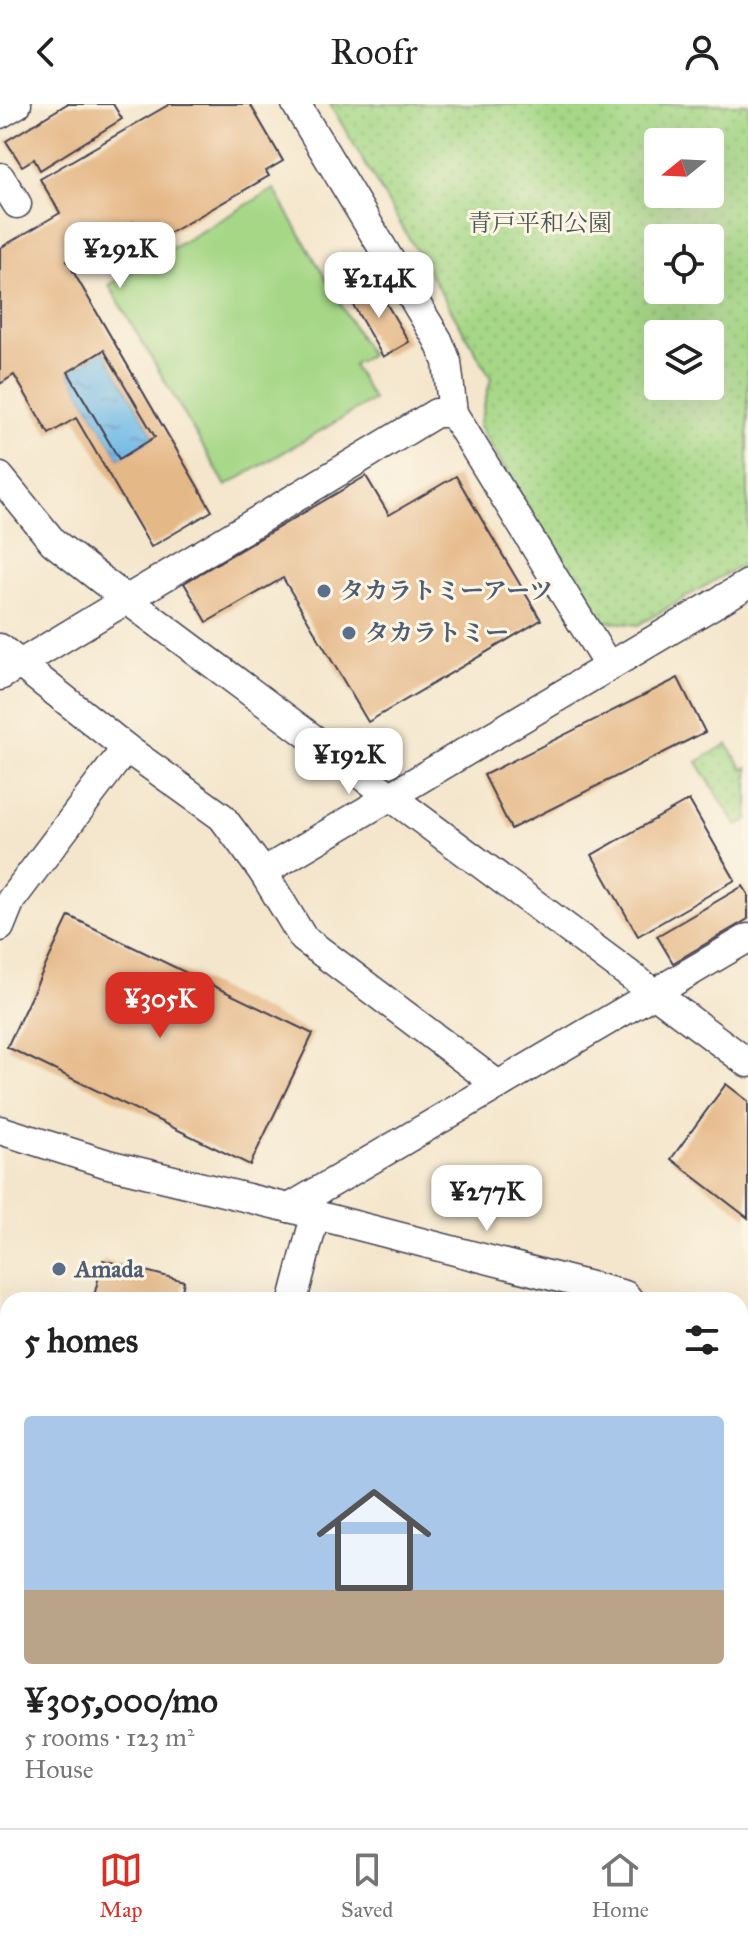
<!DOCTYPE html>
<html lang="en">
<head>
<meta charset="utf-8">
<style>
	body { margin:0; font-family:"IM FELL Great Primer","Noto Serif JP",serif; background:#f6f6f6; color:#222; height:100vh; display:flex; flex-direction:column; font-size:30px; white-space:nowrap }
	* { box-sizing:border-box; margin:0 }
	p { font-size:26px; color:#767676 }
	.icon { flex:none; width:44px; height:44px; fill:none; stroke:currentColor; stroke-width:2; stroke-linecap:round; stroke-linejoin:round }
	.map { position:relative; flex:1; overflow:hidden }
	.drawer { position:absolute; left:0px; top:1188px; width:748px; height:536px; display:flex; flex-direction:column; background:#fff; border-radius:24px 24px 0 0; box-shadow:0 8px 32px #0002 }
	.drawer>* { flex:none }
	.needle { width:52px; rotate:252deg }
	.tools { position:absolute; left:644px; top:24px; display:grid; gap:16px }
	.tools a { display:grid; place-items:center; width:80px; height:80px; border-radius:8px; background:#fff; box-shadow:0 8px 32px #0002; font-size:40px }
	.price { position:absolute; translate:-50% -68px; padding:0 18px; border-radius:16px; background:#fff; color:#222; font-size:26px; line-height:52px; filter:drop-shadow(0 2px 4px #0008) }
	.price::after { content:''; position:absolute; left:50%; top:48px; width:24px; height:18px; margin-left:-12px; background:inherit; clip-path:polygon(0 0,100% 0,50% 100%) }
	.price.active { background:#d93025; color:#fff }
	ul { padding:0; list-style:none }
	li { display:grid; align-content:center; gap:16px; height:424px; padding:0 24px }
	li+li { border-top:2px solid #e0e0e0 }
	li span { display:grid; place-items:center; height:248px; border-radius:8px; color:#555 }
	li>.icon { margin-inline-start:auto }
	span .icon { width:144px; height:144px; fill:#fffc; stroke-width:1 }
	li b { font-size:34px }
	h2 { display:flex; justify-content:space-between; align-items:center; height:96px; padding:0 24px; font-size:34px }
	header { display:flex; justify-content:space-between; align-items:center; height:104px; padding:0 24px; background:#fff; font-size:36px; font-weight:600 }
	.tab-bar { display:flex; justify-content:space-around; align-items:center; height:112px; border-top:2px solid #e0e0e0; background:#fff; font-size:22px; color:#767676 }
	.tab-bar a { display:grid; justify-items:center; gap:4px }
	.tab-bar .active { color:#d93025 }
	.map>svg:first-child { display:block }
	.park { fill:url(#park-dots); stroke:#647c60; stroke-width:2; fill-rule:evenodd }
	.pitch { fill:#a5d786; stroke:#647c60; stroke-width:2 }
	.water { fill:url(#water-ripples); stroke:#486d90; stroke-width:2 }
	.building { fill:#e5b887; fill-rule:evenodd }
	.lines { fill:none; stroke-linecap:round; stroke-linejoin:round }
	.minor-casing { stroke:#423f51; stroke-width:31 }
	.highway-casing { stroke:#423f51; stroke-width:43 }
	.minor { stroke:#fff; stroke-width:28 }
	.highway { stroke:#fff; stroke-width:40 }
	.service-dot { fill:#5c6f8a; stroke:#fcf5e5; stroke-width:3 }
	.labels { text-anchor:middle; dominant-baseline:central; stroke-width:6; stroke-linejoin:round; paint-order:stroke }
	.park-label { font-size:24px; fill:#495852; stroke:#fcf5e5 }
	.service-label { font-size:24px; font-weight:bold; fill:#4e5e75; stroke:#fcf5e5; text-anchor:start }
</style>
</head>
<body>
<header><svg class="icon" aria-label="back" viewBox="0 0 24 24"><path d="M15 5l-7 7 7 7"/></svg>Roofr<svg class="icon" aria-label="person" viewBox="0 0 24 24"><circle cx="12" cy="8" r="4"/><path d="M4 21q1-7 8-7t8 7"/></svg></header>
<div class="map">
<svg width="748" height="1724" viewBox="0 0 748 1724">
	<defs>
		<pattern id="park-dots" width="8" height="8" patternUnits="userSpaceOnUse" patternTransform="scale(2)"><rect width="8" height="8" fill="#a5d786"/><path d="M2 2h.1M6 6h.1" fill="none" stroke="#8eb875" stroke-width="1.8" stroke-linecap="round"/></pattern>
		<pattern id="water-ripples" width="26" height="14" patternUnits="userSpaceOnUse" patternTransform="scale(2)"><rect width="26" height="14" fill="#6db8e6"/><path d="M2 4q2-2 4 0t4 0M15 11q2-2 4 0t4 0" fill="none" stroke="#5995bc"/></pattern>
	</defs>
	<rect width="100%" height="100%" fill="#fcf5e5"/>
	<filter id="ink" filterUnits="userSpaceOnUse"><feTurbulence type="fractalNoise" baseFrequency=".0125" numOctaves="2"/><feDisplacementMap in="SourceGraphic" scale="16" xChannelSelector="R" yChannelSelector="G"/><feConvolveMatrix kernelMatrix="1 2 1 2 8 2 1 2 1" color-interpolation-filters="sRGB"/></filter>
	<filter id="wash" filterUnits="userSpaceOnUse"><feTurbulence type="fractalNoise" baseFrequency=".006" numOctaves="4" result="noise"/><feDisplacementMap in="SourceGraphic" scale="32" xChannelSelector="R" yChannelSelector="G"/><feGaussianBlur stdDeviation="1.8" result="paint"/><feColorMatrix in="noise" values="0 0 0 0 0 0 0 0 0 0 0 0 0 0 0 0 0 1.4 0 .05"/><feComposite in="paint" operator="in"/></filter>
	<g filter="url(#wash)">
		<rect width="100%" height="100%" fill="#f4e6cc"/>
		<g class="park">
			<path d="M330 0H748V457L638 521 596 516 479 322 491 274ZM658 38H710V90H658ZM658 134H710V186H658ZM658 230H710V282H658Z"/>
			<polygon points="727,640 743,665 748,663 748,716 737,722 697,658"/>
			<polygon points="0,1308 8,1311 8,1410 0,1437"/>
		</g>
		<polygon class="pitch" points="274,85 370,251 353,261 373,296 226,382 109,181"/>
		<polygon class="water" points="104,246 155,333 119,355 68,268"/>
		<g id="blocks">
			<g class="building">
				<polygon points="67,0 113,0 122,15 40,66 34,55 22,62 6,37"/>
				<path d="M170 0H250L283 57 266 67 269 72 147 142 133 118 67 157 212 407 151 443 76 314 49 330 14 271 0 280V144L60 109 40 75ZM104 246 155 333 119 355 68 268Z"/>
				<polygon points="375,180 409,238 383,253 349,194"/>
				<polygon points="366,372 389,411 456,372 541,516 368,618 283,474 207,518 184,479"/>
				<polygon points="678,574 705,628 511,725 484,671"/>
				<polygon points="689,696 735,776 638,832 592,751"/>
				<polygon points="743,782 748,790 748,815 673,859 657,832"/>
				<polygon points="69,812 313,930 250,1061 7,943"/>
				<polygon points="726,980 748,997 748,1114 671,1055"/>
				<polygon points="103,1156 184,1177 180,1196 93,1196"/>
				<polygon points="740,1502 748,1504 748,1532 740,1530"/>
				<polygon points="8,1615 8,1671 0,1673 0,1617"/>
				<polygon points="740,1670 748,1671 748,1724 706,1724 708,1716 740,1716"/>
				<polygon points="105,1716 163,1716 165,1724 107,1724"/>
				<polygon points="587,1716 673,1716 671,1724 616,1724"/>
			</g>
		</g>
	</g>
	<g filter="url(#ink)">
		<use href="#blocks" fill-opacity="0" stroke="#423f51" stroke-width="2"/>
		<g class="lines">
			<defs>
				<g id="minor">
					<polyline points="296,0 438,236 447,258 453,309 609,563"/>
					<polyline points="0,10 17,0"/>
					<polyline points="0,73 17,100"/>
					<polyline points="0,373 53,438 126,495 748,959"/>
					<polyline points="0,544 126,644 222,713 263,768 303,834 498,981"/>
					<polyline points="0,572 436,309 453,309"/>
					<polyline points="263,768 748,480"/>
					<polyline points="0,823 11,796 126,644"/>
					<polyline points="0,1026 108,1060 289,1104 625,1191 629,1196"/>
					<polyline points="289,1104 748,834"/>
					<polyline points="293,1196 315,1112"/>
					<polyline points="740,1321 742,1323 740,1334"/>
					<polyline points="0,1480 8,1483"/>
					<polyline points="207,1716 209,1724"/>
					<polyline points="543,1724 545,1716"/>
				</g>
				<g id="highway">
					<polyline points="0,1234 8,1236"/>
					<polyline points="0,1269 8,1272"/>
					<polyline points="740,1414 748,1416"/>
					<polyline points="740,1457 748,1459"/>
				</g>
			</defs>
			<use href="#minor" class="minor-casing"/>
			<use href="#highway" class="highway-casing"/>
			<use href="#minor" class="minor"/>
			<use href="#highway" class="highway"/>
		</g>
	</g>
	<g class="service-dot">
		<circle cx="324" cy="487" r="8"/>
		<circle cx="349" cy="529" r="8"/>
		<circle cx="59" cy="1165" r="8"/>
	</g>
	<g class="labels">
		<g class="park-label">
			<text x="540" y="119">青戸平和公園</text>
		</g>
		<g class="service-label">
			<text x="340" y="487">タカラトミーアーツ</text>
			<text x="365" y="529">タカラトミー</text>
			<text x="75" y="1165">Amada</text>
		</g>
	</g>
</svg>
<div class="tools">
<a><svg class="needle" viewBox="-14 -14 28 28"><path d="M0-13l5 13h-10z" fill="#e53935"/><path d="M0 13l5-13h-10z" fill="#767676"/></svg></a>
<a><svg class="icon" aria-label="locate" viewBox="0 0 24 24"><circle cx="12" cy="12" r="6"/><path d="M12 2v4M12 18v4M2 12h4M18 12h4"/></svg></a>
<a><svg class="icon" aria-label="layers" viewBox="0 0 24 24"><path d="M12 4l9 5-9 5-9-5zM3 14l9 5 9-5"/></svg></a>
</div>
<b class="price" style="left:120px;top:186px">¥292K</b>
<b class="price" style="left:379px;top:216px">¥214K</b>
<b class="price" style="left:349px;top:692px">¥192K</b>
<b class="price active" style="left:160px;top:936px">¥305K</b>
<b class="price" style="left:487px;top:1129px">¥277K</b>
<section class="drawer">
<h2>5 homes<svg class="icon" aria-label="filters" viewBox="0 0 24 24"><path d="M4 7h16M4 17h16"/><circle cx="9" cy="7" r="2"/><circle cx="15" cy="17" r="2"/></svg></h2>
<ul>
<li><span style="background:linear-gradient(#a9c7e8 70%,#b9a48a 0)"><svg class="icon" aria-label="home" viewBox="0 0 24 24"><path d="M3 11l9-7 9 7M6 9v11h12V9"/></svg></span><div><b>¥305,000/mo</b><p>5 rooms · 123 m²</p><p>House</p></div></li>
</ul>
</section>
</div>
<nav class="tab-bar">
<a class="active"><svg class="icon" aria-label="map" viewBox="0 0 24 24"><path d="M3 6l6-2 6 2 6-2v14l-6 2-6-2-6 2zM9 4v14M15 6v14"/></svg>Map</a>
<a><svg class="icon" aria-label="saved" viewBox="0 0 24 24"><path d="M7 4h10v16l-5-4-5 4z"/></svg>Saved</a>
<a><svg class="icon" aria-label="home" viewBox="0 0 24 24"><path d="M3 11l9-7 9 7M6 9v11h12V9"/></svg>Home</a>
</nav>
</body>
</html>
